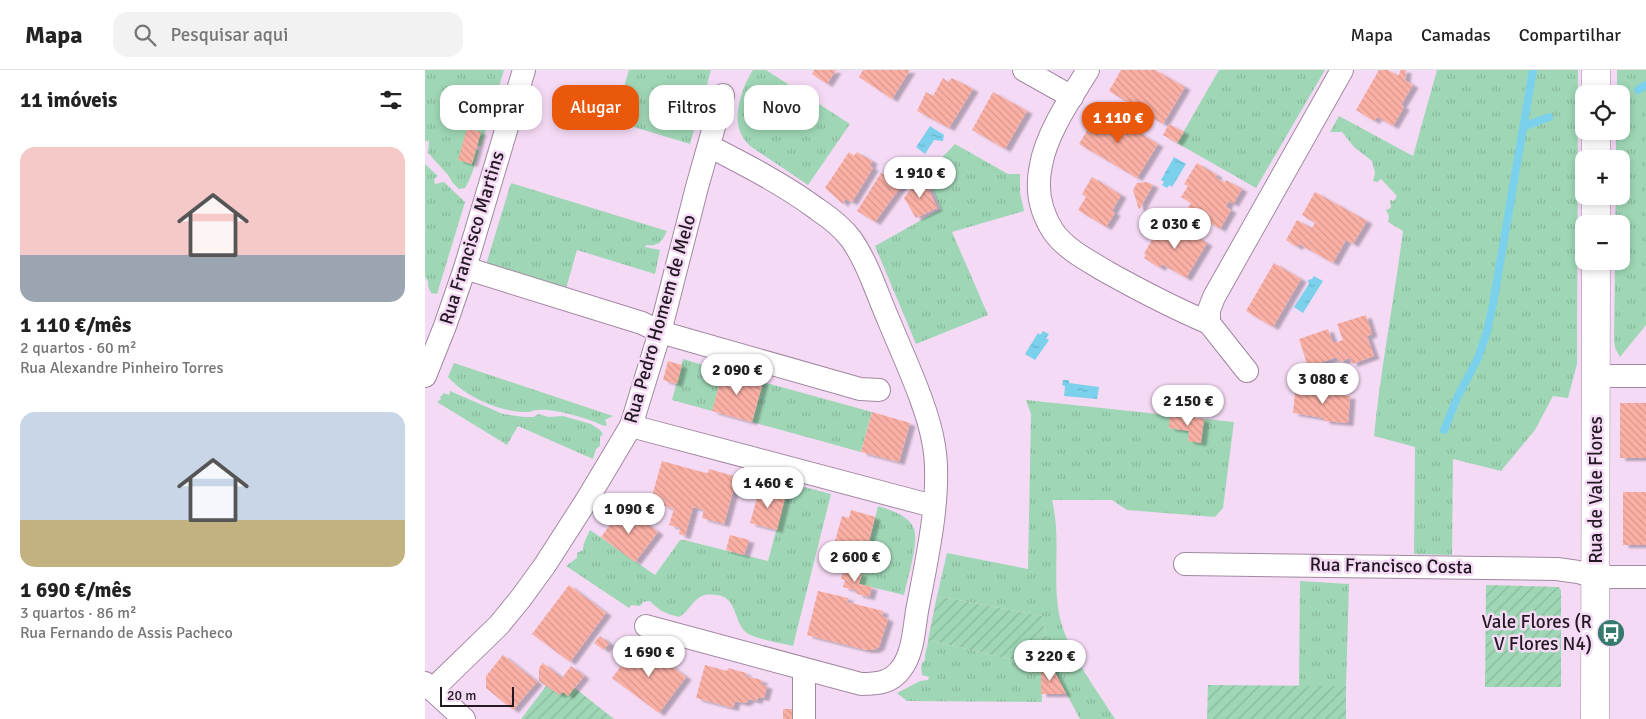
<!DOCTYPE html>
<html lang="pt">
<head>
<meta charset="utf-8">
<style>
	body { margin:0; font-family:Signika,sans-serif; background:#f2f2f2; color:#222; height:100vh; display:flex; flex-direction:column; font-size:19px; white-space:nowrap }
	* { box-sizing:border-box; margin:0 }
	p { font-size:16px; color:#767676 }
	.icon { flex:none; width:28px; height:28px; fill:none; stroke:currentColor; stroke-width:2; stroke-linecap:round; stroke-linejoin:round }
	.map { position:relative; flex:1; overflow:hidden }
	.sheet { display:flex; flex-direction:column; background:#fff; width:425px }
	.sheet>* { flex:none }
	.banner { position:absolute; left:15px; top:15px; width:475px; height:45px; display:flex; gap:10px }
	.tools { position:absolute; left:1150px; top:15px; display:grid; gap:10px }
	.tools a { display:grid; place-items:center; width:55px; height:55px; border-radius:10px; background:#fff; box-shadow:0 2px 8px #0003; font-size:25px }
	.scale { position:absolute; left:15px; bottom:12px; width:74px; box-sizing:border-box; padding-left:5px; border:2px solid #231923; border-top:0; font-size:14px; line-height:18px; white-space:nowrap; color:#231923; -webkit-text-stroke:4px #f5daf5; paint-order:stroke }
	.price { position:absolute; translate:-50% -42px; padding:0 11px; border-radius:18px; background:#fff; color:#222; font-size:16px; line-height:32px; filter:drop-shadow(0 1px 2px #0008) }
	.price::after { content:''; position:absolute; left:50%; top:30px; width:15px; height:11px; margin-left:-8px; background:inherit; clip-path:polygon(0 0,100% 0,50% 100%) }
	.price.selected { background:#ea580c; color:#fff }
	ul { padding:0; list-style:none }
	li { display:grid; align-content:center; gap:10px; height:265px; padding:0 20px }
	li span { display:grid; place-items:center; height:155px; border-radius:15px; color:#555 }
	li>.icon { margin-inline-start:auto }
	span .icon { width:90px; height:90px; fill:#fffc; stroke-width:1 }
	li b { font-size:21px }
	h2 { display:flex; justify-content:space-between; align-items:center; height:60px; padding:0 20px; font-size:21px }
	.pill { padding:0 18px; border-radius:15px; background:#fff; box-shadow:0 2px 8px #0003; font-size:18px; line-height:45px }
	.pill.selected { background:#ea580c; color:#fff }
	header { display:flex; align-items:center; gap:30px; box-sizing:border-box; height:70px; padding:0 25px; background:#fff; border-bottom:1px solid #e0e0e0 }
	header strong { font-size:24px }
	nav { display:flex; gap:28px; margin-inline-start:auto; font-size:18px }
	.search { width:350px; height:45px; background:#f2f2f2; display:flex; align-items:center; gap:12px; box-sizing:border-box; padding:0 18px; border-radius:15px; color:#767676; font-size:19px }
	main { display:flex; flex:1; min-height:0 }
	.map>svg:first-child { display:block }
	.grass { fill:url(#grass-tufts) }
	.garden { fill:url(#garden-furrows) }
	.water { fill:url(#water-ripples) }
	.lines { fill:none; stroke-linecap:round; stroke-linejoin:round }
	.stream { stroke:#7bd0eb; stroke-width:8 }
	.building { fill:url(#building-back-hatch); filter:url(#shadow) }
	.street-casing { stroke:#a188a1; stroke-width:24 }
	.secondary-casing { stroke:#a188a1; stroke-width:29 }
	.street { stroke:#fff; stroke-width:22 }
	.secondary { stroke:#fff; stroke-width:28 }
	.labels { text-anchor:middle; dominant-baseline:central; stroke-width:5; stroke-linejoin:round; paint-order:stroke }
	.street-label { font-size:19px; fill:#231923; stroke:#f5daf5 }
	.poi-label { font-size:19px; fill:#231923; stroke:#f5daf5; text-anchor:end }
</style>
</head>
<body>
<header>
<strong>Mapa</strong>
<div class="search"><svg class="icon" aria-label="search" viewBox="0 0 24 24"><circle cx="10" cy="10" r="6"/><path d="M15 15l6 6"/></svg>Pesquisar aqui</div>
<nav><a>Mapa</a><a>Camadas</a><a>Compartilhar</a></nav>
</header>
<main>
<section class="sheet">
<h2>11 imóveis<svg class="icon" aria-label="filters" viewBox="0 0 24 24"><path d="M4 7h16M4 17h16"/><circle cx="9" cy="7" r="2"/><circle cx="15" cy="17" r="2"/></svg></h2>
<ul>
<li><span style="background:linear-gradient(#f6c9c9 70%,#9aa5b1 0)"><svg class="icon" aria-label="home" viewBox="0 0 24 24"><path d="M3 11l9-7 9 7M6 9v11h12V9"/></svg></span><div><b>1 110 €/mês</b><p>2 quartos · 60 m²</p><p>Rua Alexandre Pinheiro Torres</p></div></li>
<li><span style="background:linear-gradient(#c9d6e8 70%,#c2b280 0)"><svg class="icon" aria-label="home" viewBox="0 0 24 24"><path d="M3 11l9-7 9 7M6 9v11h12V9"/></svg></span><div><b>1 690 €/mês</b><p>3 quartos · 86 m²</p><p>Rua Fernando de Assis Pacheco</p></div></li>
</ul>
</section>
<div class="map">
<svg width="1221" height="649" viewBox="0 0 1221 649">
	<defs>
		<pattern id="grass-tufts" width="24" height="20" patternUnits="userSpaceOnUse" patternTransform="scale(1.25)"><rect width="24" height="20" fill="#9fd7b6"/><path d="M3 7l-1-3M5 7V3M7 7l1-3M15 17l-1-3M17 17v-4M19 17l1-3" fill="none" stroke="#89b89c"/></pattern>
		<pattern id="garden-furrows" width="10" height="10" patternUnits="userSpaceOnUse" patternTransform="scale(1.25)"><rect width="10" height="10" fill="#9fd7b6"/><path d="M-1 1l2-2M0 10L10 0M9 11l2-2" fill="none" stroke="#89b89c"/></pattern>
		<pattern id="water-ripples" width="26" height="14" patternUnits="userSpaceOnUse" patternTransform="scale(1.25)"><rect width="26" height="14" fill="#7bd0eb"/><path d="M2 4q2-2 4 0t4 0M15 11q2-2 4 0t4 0" fill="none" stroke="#6ab2c9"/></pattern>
		<pattern id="building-back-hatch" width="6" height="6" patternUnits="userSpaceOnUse" patternTransform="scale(1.25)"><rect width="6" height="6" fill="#fbb0a5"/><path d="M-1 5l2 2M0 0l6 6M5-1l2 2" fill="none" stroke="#d7978e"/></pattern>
		<filter id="shadow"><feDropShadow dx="5.5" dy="3" stdDeviation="1" flood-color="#0004"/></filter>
	</defs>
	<rect width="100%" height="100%" fill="#f5daf5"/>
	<g class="grass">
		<path d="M0 0H79L56 76H52L51 79 54 81C50 93 47 107 40 118L34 119 28 113 23 105 3 83 4 71H0Z"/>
		<polygon points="204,0 286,0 265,74 189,51"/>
		<path d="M328 0H341L425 54 383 115 325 76C320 71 316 66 314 59 309 41 318 15 328 0Z"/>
		<polygon points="794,0 900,0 831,118 752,73"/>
		<path d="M1012 0H1153L1152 294 1143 328 1128 326 1110 360 1076 401 1028 389 1027 485 989 484 990 377 949 366C956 297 969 230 978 161L963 152 964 146 961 140 966 138 965 130 969 131 972 126 956 109 952 112 948 111 950 103 947 91 929 77 917 62H905L914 46 988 86Z"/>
		<polygon points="1192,0 1221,0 1221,255 1195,287 1190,278 1189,271 1190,191 1196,191 1196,154 1190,154 1191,126 1196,126 1196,89 1191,89 1191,61 1196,61 1196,24 1192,24"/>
		<polygon points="530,74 583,104 595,104 595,123 599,141 527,162 563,245 491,274 450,176 516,139 501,104"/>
		<polygon points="0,94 13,106 9,109 10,114 19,112 40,132 12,224 6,223 3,216 3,211 0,207"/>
		<path d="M86 113 242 161C237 171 234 177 221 175L220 177 235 180 230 204 152 180 140 222 60 198Z"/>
		<polygon points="258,289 298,301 287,341 247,330"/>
		<path d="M29 293 188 346 180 350 182 355 179 356C165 349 129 338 113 340 109 340 105 342 102 342 74 342 41 327 23 307Z"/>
		<polygon points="338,312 447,342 436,382 327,352"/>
		<polygon points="25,321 78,344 99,347 109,347 113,344 124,347 138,346 166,354 175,360 178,364 175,367 175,376 171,379 168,389 93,356 82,375 12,332 16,329 15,327 19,323 24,325"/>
		<path d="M601 330 809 352 798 438 790 447 702 440 687 430H627C636 467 628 501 633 537 637 575 670 617 690 649H655L626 595 617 546 512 526 522 483 603 499 606 344Z"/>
		<path d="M364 413 406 424 368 576C357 573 330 569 322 563 308 553 313 527 292 525 288 525 284 524 280 525 268 528 264 542 254 547 242 544 234 541 225 531L218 532 215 536 206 535 204 538 141 496 152 488V483L158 480C158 473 162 467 165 460L230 505 255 470H259L343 491Z"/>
		<path d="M453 436C465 440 484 445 489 459 494 472 482 511 479 525L434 514Z"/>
		<polygon points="875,511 924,514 921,616 874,616"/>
		<path d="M503 570 616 596 617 632 482 631 472 623 495 611 503 610 504 607 497 605C497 598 494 595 500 590 499 583 503 578 503 570Z"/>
	</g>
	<g class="garden">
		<polygon points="1061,515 1134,517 1136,521 1136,617 1060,617"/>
		<polygon points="512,526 617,546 626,595 616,596 503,570"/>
		<polygon points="131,603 189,649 96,649"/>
		<polygon points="783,615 921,616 921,649 782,649"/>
	</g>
	<g class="water">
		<polygon points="505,56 519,65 518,71 509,70 500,84 491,77"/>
		<polygon points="749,87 761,94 747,117 744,115 742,118 737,115 739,112 736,110"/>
		<polygon points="889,206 898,211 878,243 869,237 884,214 883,210 887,209"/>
		<polygon points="618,261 624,264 621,268 624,270 610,290 600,284 613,263 615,265"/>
		<polygon points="638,310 644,310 644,313 674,317 672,329 639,326 640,316 637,315"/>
	</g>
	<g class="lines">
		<g class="stream">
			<polyline points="1213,20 1221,15"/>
			<polyline points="1098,57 1124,47"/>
			<polyline points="1019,360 1032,328 1053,288 1062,262 1068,234 1108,0"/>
		</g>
	</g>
	<g class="building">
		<polygon points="389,0 411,0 402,14 387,4"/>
		<polygon points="438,0 485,0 467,29 434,7"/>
		<polygon points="696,0 730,0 760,17 738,54 684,21"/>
		<polygon points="954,0 963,0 973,6 976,0 981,0 980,10 988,15 976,35 979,37 968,56 952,47 949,51 931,40"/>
		<polygon points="518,8 523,12 527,8 548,19 524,58 492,41 501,22 508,26"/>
		<polygon points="568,22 602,41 580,79 547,60"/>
		<polygon points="675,39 733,74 712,108 654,74"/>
		<polygon points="744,54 759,62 752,73 738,65"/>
		<polygon points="42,58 56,62 47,94 33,90"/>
		<polygon points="424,82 429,86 432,82 447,91 445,96 448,98 427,132 420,129 418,134 400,118"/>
		<polygon points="772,93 792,105 790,107 800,113 801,110 817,119 808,134 804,131 801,137 806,140 795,159 762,139 766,133 756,127 763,116 759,114"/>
		<polygon points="456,103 477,115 450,152 432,141"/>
		<polygon points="497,104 512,138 491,148 479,128"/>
		<polygon points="667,107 696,125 687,141 690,143 681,157 653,140 661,127 657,124"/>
		<polygon points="722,112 728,115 714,140 708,120 712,113"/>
		<polygon points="890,122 942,151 928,174 921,170 908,193 874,174 872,177 861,170 872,150 887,158 890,153 877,145"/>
		<polygon points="735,155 751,165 755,157 782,173 761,208 737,194 735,198 719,188 721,185 719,184"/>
		<polygon points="849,193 876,209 848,257 821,241"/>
		<polygon points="941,245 947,264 942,266 949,286 927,294 925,288 914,292 912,287 883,297 874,269 903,259 908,273 918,270 912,254"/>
		<polygon points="243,291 257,295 252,314 238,310"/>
		<polygon points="298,301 338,312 327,352 287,341"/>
		<polygon points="884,316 903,317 903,320 912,321 915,325 925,326 923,353 899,351 899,348 868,343 870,323 883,324"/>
		<rect x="1195" y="333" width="26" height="55"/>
		<polygon points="447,342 485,353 474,392 436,382"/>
		<polygon points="745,345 779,349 776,373 763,371 764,361 744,358"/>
		<polygon points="237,391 277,402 283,403 284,399 312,407 299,454 277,448 279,440 268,437 260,466 254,464 255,458 244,455 249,439 237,435 239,429 227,426"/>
		<polygon points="335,417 361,424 352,460 325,453"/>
		<rect x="1198" y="422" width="23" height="53"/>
		<polygon points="197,439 207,446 208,444 233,462 210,492 176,467"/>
		<polygon points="426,440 450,447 439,491 407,482 417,446 424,448"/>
		<polygon points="305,465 324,470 319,485 301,480"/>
		<polygon points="419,499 437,504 434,514 447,517 444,527 432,524 432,521 418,517 420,510 416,509"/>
		<polygon points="144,515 181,543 145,592 107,564"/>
		<polygon points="393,521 423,528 422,532 458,541 457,546 463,549 454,577 449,580 441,580 382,565"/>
		<polygon points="175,566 184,573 179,580 169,573"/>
		<polygon points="210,577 217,582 221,577 261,607 234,643 187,608"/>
		<polygon points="78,585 112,612 88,640 61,618 61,606"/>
		<polygon points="118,593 137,608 146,596 159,606 143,626 138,622 135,625 114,611 114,598"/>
		<polygon points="280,595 302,601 303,598 321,603 320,606 337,610 336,614 342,616 339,628 333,627 332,631 324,629 322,632 318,633 310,631 308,638 271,628"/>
		<polygon points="626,595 641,624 616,624 616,596"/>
		<rect x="358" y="639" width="16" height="10"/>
	</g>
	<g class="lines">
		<defs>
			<g id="street">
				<polyline points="599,0 647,27"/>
				<path d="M663 0C646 28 622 62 616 95 611 118 615 141 628 161 640 179 664 191 682 202 716 221 749 238 784 253V240L789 227 917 0"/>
				<polyline points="40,198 217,253 235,262 435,319 454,320"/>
				<polyline points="784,253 822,301"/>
				<polyline points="0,306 20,256 40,198 99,0"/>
				<polyline points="1171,306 1221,306"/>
				<polyline points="206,356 508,436"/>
				<polyline points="760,494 1132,499 1153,502 1170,507 1221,507"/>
				<path d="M221 556 436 614C452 614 466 613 476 599 488 584 489 559 492 541 501 493 517 424 509 376 503 337 479 288 464 251 452 224 443 193 426 169 417 157 404 147 392 139 358 114 321 95 284 76"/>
				<polyline points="379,600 379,649"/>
				<polyline points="0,613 39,649"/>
				<polyline points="7,620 74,555 96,528 120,495 163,428 206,356 235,262 272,117 298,25"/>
			</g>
			<g id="secondary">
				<polyline points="1171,0 1171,24"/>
				<polyline points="1171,61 1171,89"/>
				<polyline points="1171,126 1171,154"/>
				<polyline points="1170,649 1171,191"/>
			</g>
		</defs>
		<use href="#street" class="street-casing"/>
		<use href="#secondary" class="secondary-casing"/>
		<use href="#street" class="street"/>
		<use href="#secondary" class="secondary"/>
	</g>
	<defs>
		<symbol id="bus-disc" viewBox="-11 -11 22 22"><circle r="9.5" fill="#367a6d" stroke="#f5daf5"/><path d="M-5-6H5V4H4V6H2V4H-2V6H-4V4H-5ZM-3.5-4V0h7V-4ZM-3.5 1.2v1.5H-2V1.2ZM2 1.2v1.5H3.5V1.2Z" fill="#fff"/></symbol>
	</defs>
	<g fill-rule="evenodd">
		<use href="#bus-disc" x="1170" y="547" width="32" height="32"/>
	</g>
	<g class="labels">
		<g class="street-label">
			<text transform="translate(47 168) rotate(-73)">Rua Francisco Martins</text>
			<text transform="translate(235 249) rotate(-74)">Rua Pedro Homem de Melo</text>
			<text transform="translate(1171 420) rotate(-90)">Rua de Vale Flores</text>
			<text transform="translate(966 496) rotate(1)">Rua Francisco Costa</text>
		</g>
		<g class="poi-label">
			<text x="1167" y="552">Vale Flores (R<tspan x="1167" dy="22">V Flores N4)</tspan></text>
		</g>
	</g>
</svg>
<div class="tools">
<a><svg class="icon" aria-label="locate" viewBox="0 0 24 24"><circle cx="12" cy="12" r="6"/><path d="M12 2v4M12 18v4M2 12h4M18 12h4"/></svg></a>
<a>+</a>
<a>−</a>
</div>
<div class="scale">20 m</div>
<b class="price selected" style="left:693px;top:74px">1 110 €</b>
<b class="price" style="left:495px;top:129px">1 910 €</b>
<b class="price" style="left:750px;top:180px">2 030 €</b>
<b class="price" style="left:312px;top:326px">2 090 €</b>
<b class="price" style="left:898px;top:335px">3 080 €</b>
<b class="price" style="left:763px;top:357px">2 150 €</b>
<b class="price" style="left:343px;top:439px">1 460 €</b>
<b class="price" style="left:204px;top:465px">1 090 €</b>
<b class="price" style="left:430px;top:513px">2 600 €</b>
<b class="price" style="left:224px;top:608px">1 690 €</b>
<b class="price" style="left:625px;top:612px">3 220 €</b>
<div class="banner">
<a class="pill">Comprar</a>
<a class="pill selected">Alugar</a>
<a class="pill">Filtros</a>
<a class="pill">Novo</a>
</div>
</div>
</main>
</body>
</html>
